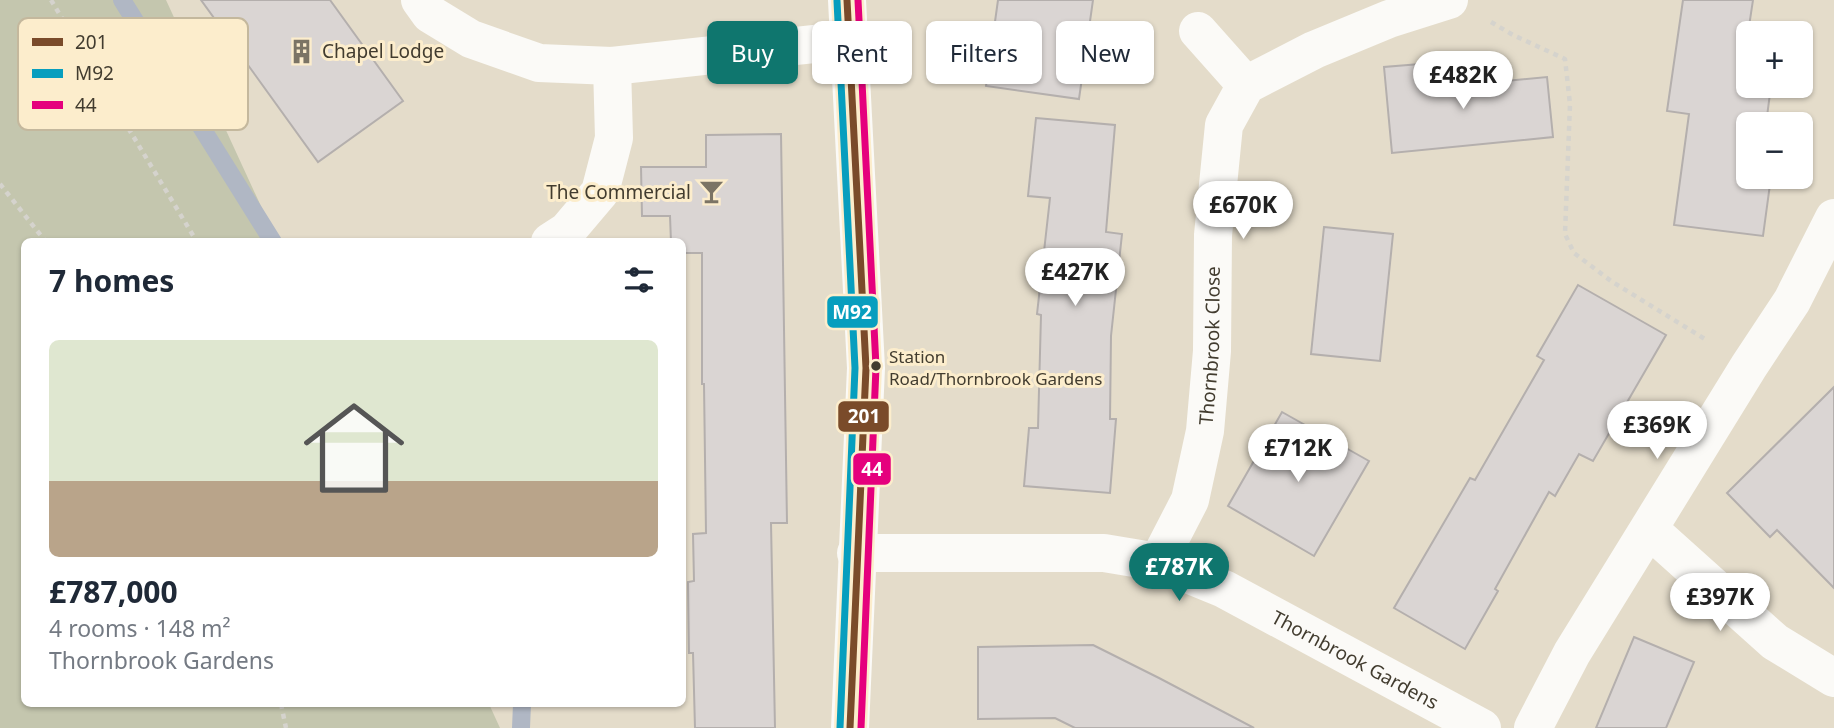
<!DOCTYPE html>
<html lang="en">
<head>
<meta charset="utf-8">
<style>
	body { margin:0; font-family:"Noto Sans",sans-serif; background:#f6f6f7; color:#1f2937; height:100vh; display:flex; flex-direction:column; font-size:26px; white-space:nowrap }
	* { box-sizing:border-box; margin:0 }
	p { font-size:23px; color:#747a83 }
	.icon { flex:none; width:38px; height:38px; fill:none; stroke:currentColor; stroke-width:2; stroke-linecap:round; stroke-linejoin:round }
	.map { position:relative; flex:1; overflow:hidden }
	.panel { position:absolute; left:21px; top:238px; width:665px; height:469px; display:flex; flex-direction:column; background:#fff; border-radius:10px; box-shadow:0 2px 5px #0004 }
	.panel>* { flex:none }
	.hud { position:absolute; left:707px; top:21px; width:665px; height:63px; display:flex; gap:14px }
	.buttons { position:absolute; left:1736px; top:21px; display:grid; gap:14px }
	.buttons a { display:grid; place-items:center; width:77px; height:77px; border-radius:10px; background:#fff; box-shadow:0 2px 5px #0004; font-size:35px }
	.price { position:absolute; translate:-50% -60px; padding:0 16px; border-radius:24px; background:#fff; color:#222; font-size:23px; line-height:46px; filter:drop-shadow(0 2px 4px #0008) }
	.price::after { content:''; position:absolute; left:50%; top:42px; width:21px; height:16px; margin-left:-10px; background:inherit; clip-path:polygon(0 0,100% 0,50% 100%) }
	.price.active { background:#0f766e; color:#fff }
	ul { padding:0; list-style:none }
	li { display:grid; align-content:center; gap:14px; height:371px; padding:0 28px }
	li span { display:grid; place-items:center; height:217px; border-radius:10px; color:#555 }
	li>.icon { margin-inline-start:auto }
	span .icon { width:126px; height:126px; fill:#fffc; stroke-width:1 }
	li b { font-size:30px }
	h2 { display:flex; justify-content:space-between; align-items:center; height:84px; padding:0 28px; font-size:30px }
	.pill { padding:0 24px; border-radius:10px; background:#fff; box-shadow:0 2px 5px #0004; font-size:24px; line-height:63px }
	.pill.active { background:#0f766e; color:#fff }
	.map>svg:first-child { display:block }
	.forest { fill:#c4c6ae }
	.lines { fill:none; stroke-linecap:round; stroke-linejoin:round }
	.stream { stroke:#b0b7c4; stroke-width:18 }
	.building { fill:#dad5d3; stroke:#b4afad; stroke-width:2 }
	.path { stroke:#d5d3cd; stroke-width:4.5; stroke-dasharray:5 5; stroke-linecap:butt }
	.minor { stroke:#fbfaf7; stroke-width:38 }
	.major { stroke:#fbfaf7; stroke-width:38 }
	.bus-1-casing { stroke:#fcedcc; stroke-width:12 }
	.bus-2-casing { stroke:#fcedcc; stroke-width:12 }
	.bus-3-casing { stroke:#fcedcc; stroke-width:12 }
	.bus-1 { stroke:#7a4b2a; stroke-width:7 }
	.bus-2 { stroke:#079ebe; stroke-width:7 }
	.bus-3 { stroke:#e5007d; stroke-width:7 }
	.bus-dot { fill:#423c2f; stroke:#fcedcc; stroke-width:2.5 }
	.labels { text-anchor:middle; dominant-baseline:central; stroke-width:6; stroke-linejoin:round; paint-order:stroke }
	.bus-label { font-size:17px; fill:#423c2f; stroke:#fcedcc; text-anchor:start }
	.poi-label { font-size:19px; fill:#423c2f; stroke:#fcedcc; text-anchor:start }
	.street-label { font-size:19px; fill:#423c2f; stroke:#fcedcc }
	.key { fill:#fcedcc; stroke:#c4b89d; stroke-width:2 }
	.key-label { font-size:19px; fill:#423c2f }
	.line-badge { stroke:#fcedcc; stroke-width:2.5 }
	.badge-label { font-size:19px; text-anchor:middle; font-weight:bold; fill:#fff }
</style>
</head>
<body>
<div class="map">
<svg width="1834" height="728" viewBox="0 0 1834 728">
	<rect width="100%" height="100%" fill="#e4dcca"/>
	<polygon class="forest" points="0,0 166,0 277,241 24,242 24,704 489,704 500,728 0,728"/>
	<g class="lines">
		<g class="stream">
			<polyline points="122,0 273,242"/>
			<polyline points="521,728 522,704"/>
		</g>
	</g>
	<g class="building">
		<polygon points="201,0 330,0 403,101 318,162"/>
		<polygon points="998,0 1093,0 1079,99 986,86"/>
		<polygon points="1683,0 1753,0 1748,33 1748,86 1771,86 1766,124 1748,124 1748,177 1771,177 1763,236 1674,225 1689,114 1667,111"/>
		<polygon points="1432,63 1435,88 1547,77 1553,137 1392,153 1384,67"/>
		<polygon points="1036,118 1115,125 1106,232 1122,234 1111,336 1110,419 1116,419 1110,493 1024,486 1029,428 1038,428 1041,315 1037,314 1050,198 1028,196"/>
		<polygon points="781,134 787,523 771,523 775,728 695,728 693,653 689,653 688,582 694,581 693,534 706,533 704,384 702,384 702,253 682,253 682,242 671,242 670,216 642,216 641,167 706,167 706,135"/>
		<polygon points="1324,227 1393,234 1380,361 1311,354"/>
		<polygon points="1578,285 1666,335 1593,461 1579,454 1555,496 1549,492 1495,589 1498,591 1465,649 1394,608 1470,478 1475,480 1544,360 1537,356"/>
		<polygon points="1834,387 1834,588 1777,530 1770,537 1727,493"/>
		<polygon points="1282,412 1369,461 1314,556 1228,506"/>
		<polygon points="1634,637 1694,662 1666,728 1596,728"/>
		<polygon points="1093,645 1159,678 1254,728 1075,728 1055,718 978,719 978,647"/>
	</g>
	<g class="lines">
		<g class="path">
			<polyline points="51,0 197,242"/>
			<polyline points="1491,22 1513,35 1565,59 1570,104 1565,234 1574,253 1611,281 1708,341"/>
			<polyline points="0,184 46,242"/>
			<polyline points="281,704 286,728"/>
		</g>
		<g class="minor">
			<polyline points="420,0 430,14 471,39 539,63 612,66 851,40"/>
			<polyline points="1198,31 1246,85"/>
			<polyline points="550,242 567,231 600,192 614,138 612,66"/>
			<polyline points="1650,530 1775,642 1834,678"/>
			<path id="s1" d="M856 553H1104L1158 562 1224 589 1482 728"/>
			<path id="s2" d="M1158 562 1190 500 1205 431 1212 351 1213 235 1224 125 1246 85 1314 50 1389 19 1449 0"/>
			<polyline points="1533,728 1572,653 1749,366 1792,301 1834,218"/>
		</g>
		<polyline class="major" points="847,0 866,368 850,728"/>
		<defs>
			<polyline id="bus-1" points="847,0 866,368 850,728"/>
			<polyline id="bus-2" points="837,1 855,368 840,728"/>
			<polyline id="bus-3" points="858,0 876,367 861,728"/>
		</defs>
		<use href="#bus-1" class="bus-1-casing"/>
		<use href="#bus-2" class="bus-2-casing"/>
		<use href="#bus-3" class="bus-3-casing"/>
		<use href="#bus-1" class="bus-1"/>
		<use href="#bus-2" class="bus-2"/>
		<use href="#bus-3" class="bus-3"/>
	</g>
	<defs>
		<symbol id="building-bare" viewBox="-9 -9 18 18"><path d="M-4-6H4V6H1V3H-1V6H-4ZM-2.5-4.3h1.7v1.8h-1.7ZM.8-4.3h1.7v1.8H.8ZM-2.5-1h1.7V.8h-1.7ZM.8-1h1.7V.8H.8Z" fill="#7b7465" stroke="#fcedcc" stroke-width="2.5" paint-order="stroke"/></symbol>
		<symbol id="bar-bare" viewBox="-9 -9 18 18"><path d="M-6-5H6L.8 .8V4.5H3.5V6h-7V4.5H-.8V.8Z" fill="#7b7465" stroke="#fcedcc" stroke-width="2.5" paint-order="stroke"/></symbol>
	</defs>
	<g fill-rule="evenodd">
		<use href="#building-bare" x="284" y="34" width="35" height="35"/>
		<use href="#bar-bare" x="694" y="174" width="35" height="35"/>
	</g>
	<circle class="bus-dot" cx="876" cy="366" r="6"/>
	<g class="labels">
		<g class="bus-label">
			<text x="889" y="356">Station<tspan x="889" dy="22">Road/Thornbrook Gardens</tspan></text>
		</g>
		<g class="poi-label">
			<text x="322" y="51">Chapel Lodge</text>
			<text x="691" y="192" text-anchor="end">The Commercial</text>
		</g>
		<g class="street-label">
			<text stroke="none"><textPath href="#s2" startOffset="226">Thornbrook Close</textPath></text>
			<text stroke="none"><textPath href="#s1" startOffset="523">Thornbrook Gardens</textPath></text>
		</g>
	</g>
	<rect x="18" y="18" width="230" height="112" rx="10" class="key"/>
	<rect x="32" y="38" width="31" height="8" fill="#7a4b2a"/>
	<rect x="32" y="69" width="31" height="9" fill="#079ebe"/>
	<rect x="32" y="101" width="31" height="8" fill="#e5007d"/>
	<g class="key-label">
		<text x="75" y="49">201</text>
		<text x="75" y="80">M92</text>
		<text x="75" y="112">44</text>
	</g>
	<g class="line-badge">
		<rect x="826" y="295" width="53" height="34" rx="7" fill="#079ebe"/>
		<rect x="837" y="400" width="53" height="33" rx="7" fill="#7a4b2a"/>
		<rect x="852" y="452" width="40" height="34" rx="7" fill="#e5007d"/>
	</g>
	<g class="badge-label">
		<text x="852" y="319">M92</text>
		<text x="864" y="423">201</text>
		<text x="872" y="476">44</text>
	</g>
</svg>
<div class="buttons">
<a>+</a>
<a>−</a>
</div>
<b class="price" style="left:1463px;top:111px">£482K</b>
<b class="price" style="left:1243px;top:241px">£670K</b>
<b class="price" style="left:1075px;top:308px">£427K</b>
<b class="price" style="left:1657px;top:461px">£369K</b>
<b class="price" style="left:1298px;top:484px">£712K</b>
<b class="price active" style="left:1179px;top:603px">£787K</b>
<b class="price" style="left:1720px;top:633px">£397K</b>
<div class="hud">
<a class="pill active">Buy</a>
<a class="pill">Rent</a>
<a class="pill">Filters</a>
<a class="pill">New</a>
</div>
<section class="panel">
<h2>7 homes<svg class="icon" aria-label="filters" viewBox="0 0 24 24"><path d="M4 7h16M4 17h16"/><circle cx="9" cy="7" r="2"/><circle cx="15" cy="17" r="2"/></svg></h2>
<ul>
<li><span style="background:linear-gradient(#dfe7d0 65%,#b9a48a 0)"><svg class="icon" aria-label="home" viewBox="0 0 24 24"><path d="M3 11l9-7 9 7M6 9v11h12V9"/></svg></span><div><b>£787,000</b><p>4 rooms · 148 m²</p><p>Thornbrook Gardens</p></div></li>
</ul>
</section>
</div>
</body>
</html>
